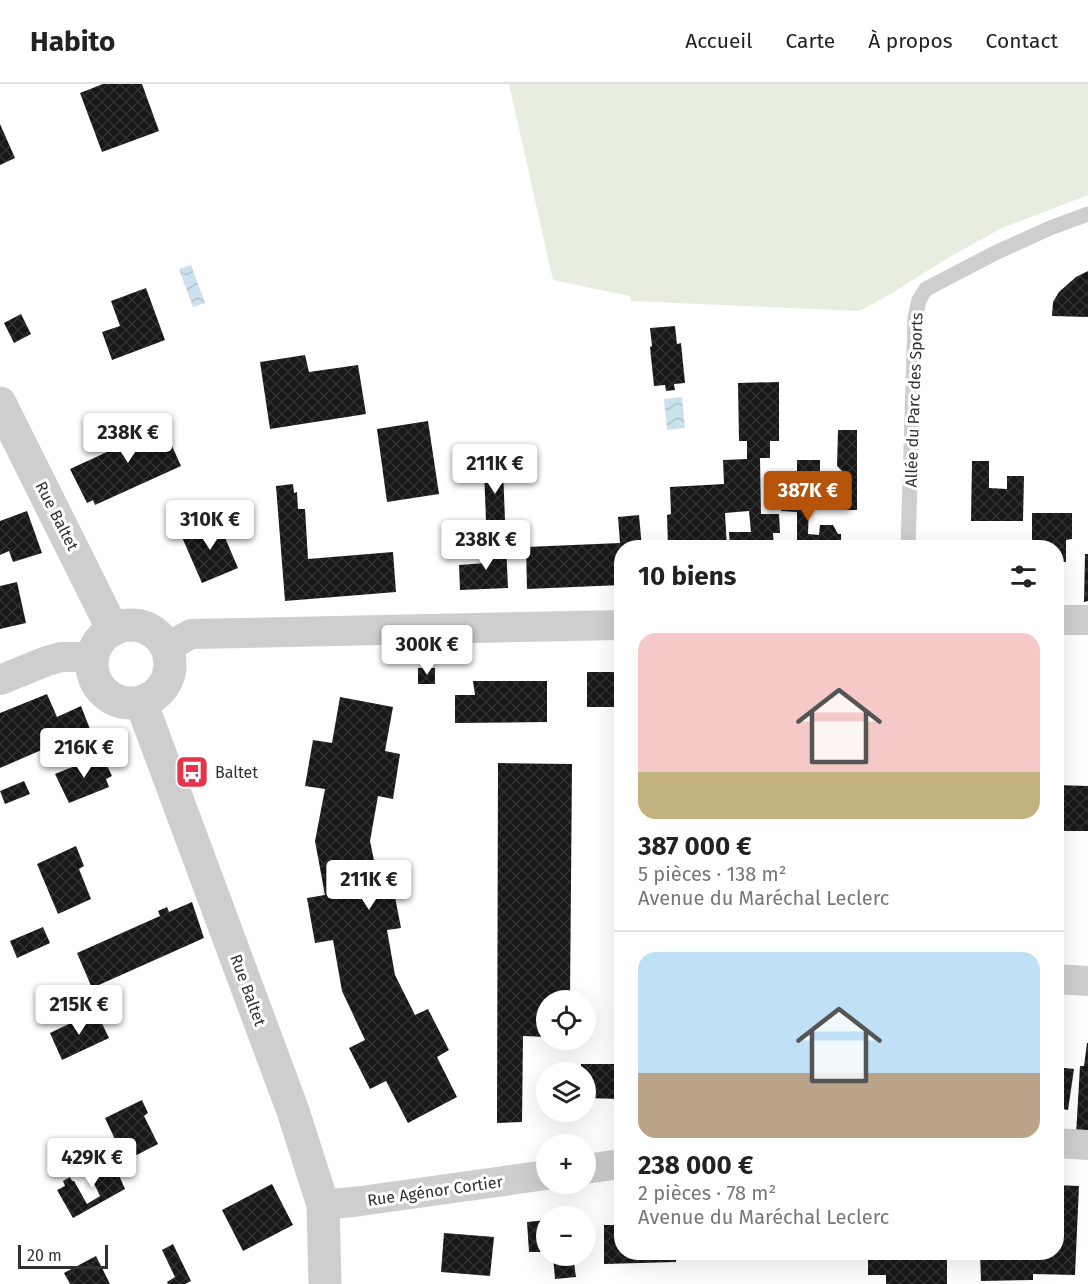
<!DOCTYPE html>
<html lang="fr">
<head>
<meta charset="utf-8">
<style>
	body { margin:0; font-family:"Fira Sans",sans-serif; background:#f6f6f6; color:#222; height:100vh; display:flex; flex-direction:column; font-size:22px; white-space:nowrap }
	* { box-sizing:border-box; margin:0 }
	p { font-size:20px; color:#767676 }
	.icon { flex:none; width:33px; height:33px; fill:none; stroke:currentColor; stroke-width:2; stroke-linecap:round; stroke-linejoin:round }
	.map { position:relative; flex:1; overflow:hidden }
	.panel { position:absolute; left:614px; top:456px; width:450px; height:720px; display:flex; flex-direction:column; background:#fff; border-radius:24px; box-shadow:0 6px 24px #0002 }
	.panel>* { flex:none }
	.controls { position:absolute; left:536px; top:906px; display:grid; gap:12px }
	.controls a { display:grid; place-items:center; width:60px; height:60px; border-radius:50%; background:#fff; box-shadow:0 6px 24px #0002; font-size:30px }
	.scale { position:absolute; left:18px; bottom:15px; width:90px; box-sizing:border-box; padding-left:6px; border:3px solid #313131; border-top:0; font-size:16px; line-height:21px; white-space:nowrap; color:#313131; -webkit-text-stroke:4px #fff; paint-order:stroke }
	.price { position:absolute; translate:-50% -51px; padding:0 14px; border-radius:6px; background:#fff; color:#222; font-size:20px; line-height:39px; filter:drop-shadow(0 2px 3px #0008) }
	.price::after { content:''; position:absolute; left:50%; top:36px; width:18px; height:14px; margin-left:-9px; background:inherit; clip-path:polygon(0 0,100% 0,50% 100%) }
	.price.selected { background:#b45309; color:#fff }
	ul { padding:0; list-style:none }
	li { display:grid; align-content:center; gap:12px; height:318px; padding:0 24px }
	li+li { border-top:2px solid #e0e0e0 }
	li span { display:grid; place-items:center; height:186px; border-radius:18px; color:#555 }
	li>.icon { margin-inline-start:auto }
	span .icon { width:108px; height:108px; fill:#fffc; stroke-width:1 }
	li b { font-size:26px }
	h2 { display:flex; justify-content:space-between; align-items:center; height:72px; padding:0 24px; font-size:26px }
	header { display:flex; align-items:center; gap:36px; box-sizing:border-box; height:84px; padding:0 30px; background:#fff; border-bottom:2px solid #e0e0e0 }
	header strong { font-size:28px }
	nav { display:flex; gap:33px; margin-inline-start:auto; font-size:21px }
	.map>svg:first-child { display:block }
	.pitch { fill:#e7eddf }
	.water { fill:url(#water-waves) }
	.building { fill:url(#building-cross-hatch) }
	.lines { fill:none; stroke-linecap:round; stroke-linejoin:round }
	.service { stroke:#cecece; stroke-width:15 }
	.minor { stroke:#cecece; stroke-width:30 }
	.tertiary { stroke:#cecece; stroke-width:33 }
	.labels { text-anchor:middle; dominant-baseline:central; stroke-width:6; stroke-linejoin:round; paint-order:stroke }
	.street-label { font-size:16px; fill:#313131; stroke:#fff }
	.poi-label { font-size:16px; fill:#313131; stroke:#fff; text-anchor:start }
</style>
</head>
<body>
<header>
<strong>Habito</strong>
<nav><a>Accueil</a><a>Carte</a><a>À propos</a><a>Contact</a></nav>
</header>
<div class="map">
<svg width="1088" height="1200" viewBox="0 0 1088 1200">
	<defs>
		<pattern id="water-waves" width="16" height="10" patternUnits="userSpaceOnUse" patternTransform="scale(1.5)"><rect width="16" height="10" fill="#cce1ed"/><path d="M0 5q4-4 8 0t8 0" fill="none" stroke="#b0c2cc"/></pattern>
		<pattern id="building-cross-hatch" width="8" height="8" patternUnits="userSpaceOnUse" patternTransform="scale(1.5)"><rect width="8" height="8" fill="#181818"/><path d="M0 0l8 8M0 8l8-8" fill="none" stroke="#313131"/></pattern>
	</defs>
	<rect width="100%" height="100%" fill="#fff"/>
	<polygon class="pitch" points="509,0 1088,0 1088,111 1002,144 941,178 891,210 859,227 631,217 630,212 553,196"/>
	<g class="water">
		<polygon points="191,181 205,219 193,223 179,185"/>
		<polygon points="682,313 685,344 667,346 664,315"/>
	</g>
	<g class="building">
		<polygon points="103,0 142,0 159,47 102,68 80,9"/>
		<polygon points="0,40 15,74 0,81"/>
		<polygon points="1088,187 1088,233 1052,232 1053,218 1059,208 1076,193"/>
		<polygon points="146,204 165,256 112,276 102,248 120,242 111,217"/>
		<polygon points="21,230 31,250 14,259 4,239"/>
		<polygon points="675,242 677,260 681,259 685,299 674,300 675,306 666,307 665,301 654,302 650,263 652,262 650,244"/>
		<polygon points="305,271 309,288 358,281 366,330 270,345 260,278"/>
		<polygon points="779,298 779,357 770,357 770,374 760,374 761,430 779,430 780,449 773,449 774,464 730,464 729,448 751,448 749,427 725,429 727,464 668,464 667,431 671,430 670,403 724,400 723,376 747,375 747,357 739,357 738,299"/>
		<polygon points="159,333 181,382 95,421 93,416 87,419 70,385 131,357 127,346"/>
		<polygon points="428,337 439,410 387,418 377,345"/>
		<polygon points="838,346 857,346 857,426 843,426 842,387 837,382"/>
		<rect x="797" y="376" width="23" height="24"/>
		<polygon points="972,377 989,377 989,404 1007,405 1007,392 1024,392 1023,437 971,437"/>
		<polygon points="503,385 505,436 486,436 484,386"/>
		<polygon points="782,399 797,399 797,419 809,419 808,450 819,451 820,441 833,441 838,450 841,450 841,464 797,464 797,428 781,427"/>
		<polygon points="293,400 294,409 297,408 298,425 305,425 308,475 393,468 396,508 285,517 276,402"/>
		<polygon points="27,427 42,469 13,478 9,467 0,471 0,437"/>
		<polygon points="1032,429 1072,429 1072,455 1066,456 1066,478 1056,478 1056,464 1032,464"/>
		<polygon points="639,431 642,464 621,464 621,501 527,505 526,463 620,459 618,433"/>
		<polygon points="217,435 238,484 202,499 181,451"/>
		<polygon points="486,461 506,461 508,504 460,506 459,481 486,479"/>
		<polygon points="1085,470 1088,470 1088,517 1084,518"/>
		<polygon points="17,498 26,539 0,545 0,502"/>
		<rect x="418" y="584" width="17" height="16"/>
		<rect x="587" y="588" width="34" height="35"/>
		<polygon points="473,597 547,597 547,638 455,639 455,611 475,611"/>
		<polygon points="47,610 57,633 81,622 90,645 0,684 0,629"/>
		<polygon points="340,613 393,623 385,667 400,670 393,715 378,712 370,757 379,801 393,799 395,813 401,844 387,846 395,891 415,931 428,925 449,966 437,973 457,1013 408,1039 386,997 370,1005 349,964 365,956 342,907 333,856 315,859 307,814 325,811 315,757 325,705 305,702 313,656 332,659"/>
		<polygon points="102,671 112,692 106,695 109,703 69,719 55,690"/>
		<polygon points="498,679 572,680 570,916 546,916 546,953 523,952 522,1038 497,1039"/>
		<polygon points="24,697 30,710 5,720 0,707"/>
		<polygon points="1056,701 1088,702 1088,747 1056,747"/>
		<polygon points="76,762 84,782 79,785 91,815 58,830 37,780"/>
		<polygon points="192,818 204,854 92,904 77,869 160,832 158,827 167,823 169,828"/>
		<polygon points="43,843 50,859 17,874 10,857"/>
		<polygon points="96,927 109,954 62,976 50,949"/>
		<polygon points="1087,959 1088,959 1088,1052 1076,1051 1080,982 1084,982"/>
		<polygon points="581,980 621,980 621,1015 585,1014 585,988 581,988"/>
		<polygon points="1056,983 1074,985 1068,1026 1056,1024"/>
		<polygon points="142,1016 148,1029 144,1032 158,1060 125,1077 105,1034"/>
		<polygon points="112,1076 125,1105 73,1134 57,1106 65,1102 63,1097 70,1093 72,1097 74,1097 87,1120 100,1112 88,1087"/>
		<polygon points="272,1100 293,1141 243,1167 222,1126"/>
		<polygon points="1056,1101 1079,1102 1075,1191 1033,1190 1033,1196 981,1197 980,1168 1056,1168"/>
		<polygon points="546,1136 546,1168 529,1168 527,1138"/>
		<polygon points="604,1141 621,1141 621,1168 676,1168 676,1178 604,1180"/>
		<polygon points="444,1149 494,1153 490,1192 441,1188"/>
		<polygon points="173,1160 191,1197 185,1200 168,1200 167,1198 175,1193 162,1166"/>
		<polygon points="868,1168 914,1168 914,1173 947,1173 947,1200 886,1200 886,1191 868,1191"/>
		<polygon points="96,1172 110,1200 70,1200 64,1189"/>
		<polygon points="553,1172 573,1172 576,1193 555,1195"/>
	</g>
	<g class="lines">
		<polyline class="service" points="908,464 915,234 919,216 926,205 993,170 1050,144 1088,130"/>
		<g class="minor">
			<polyline points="1056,536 1088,536"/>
			<polyline points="166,564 191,550 621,541"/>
			<polyline points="0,596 47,577 61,573 92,573"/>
			<polyline points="1056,895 1088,897"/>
			<polyline points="1056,1059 1088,1061"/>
			<polyline points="585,1085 621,1080"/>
			<polyline points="323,1121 361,1117 546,1091"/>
		</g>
		<g class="tertiary">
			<polyline points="0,319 113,546"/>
			<circle cx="131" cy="580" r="39"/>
			<polyline points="141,618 293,1027 323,1121 325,1200"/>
		</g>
	</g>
	<defs>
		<symbol id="bus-square" viewBox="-11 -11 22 22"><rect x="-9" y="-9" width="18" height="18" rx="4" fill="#e5354a" stroke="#fff"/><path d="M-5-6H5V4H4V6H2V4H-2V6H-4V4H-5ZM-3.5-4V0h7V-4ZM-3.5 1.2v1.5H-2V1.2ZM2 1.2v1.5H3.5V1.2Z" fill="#fff"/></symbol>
	</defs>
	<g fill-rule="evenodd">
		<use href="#bus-square" x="173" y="669" width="38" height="38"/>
	</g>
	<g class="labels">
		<g class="street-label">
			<text transform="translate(914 316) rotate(-88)">Allée du Parc des Sports</text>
			<text transform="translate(57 432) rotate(63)">Rue Baltet</text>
			<text transform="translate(248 906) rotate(70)">Rue Baltet</text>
			<text transform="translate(435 1107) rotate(-8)">Rue Agénor Cortier</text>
		</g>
		<g class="poi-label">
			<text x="215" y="688">Baltet</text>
		</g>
	</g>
</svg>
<div class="controls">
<a><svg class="icon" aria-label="locate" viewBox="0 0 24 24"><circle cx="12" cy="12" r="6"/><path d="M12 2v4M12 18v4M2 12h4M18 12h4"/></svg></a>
<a><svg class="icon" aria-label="layers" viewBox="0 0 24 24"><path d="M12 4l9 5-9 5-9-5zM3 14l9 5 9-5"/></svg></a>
<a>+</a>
<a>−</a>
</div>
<div class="scale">20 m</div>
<b class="price" style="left:128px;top:380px">238K €</b>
<b class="price" style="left:495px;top:411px">211K €</b>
<b class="price selected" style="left:808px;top:438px">387K €</b>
<b class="price" style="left:210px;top:467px">310K €</b>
<b class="price" style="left:486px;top:487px">238K €</b>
<b class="price" style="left:427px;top:592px">300K €</b>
<b class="price" style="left:84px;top:695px">216K €</b>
<b class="price" style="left:369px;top:827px">211K €</b>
<b class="price" style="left:79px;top:952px">215K €</b>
<b class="price" style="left:92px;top:1105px">429K €</b>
<section class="panel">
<h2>10 biens<svg class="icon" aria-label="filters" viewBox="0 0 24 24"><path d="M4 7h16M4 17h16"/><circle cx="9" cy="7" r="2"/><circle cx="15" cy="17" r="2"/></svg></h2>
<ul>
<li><span style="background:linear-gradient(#f6c9c9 75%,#c2b280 0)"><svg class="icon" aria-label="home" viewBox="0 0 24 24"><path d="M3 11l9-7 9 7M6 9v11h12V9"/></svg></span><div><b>387 000 €</b><p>5 pièces · 138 m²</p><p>Avenue du Maréchal Leclerc</p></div></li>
<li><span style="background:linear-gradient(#bfe0f5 65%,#b9a48a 0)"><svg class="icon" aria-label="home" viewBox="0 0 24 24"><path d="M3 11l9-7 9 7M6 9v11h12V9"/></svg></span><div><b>238 000 €</b><p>2 pièces · 78 m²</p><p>Avenue du Maréchal Leclerc</p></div></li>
</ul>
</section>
</div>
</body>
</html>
